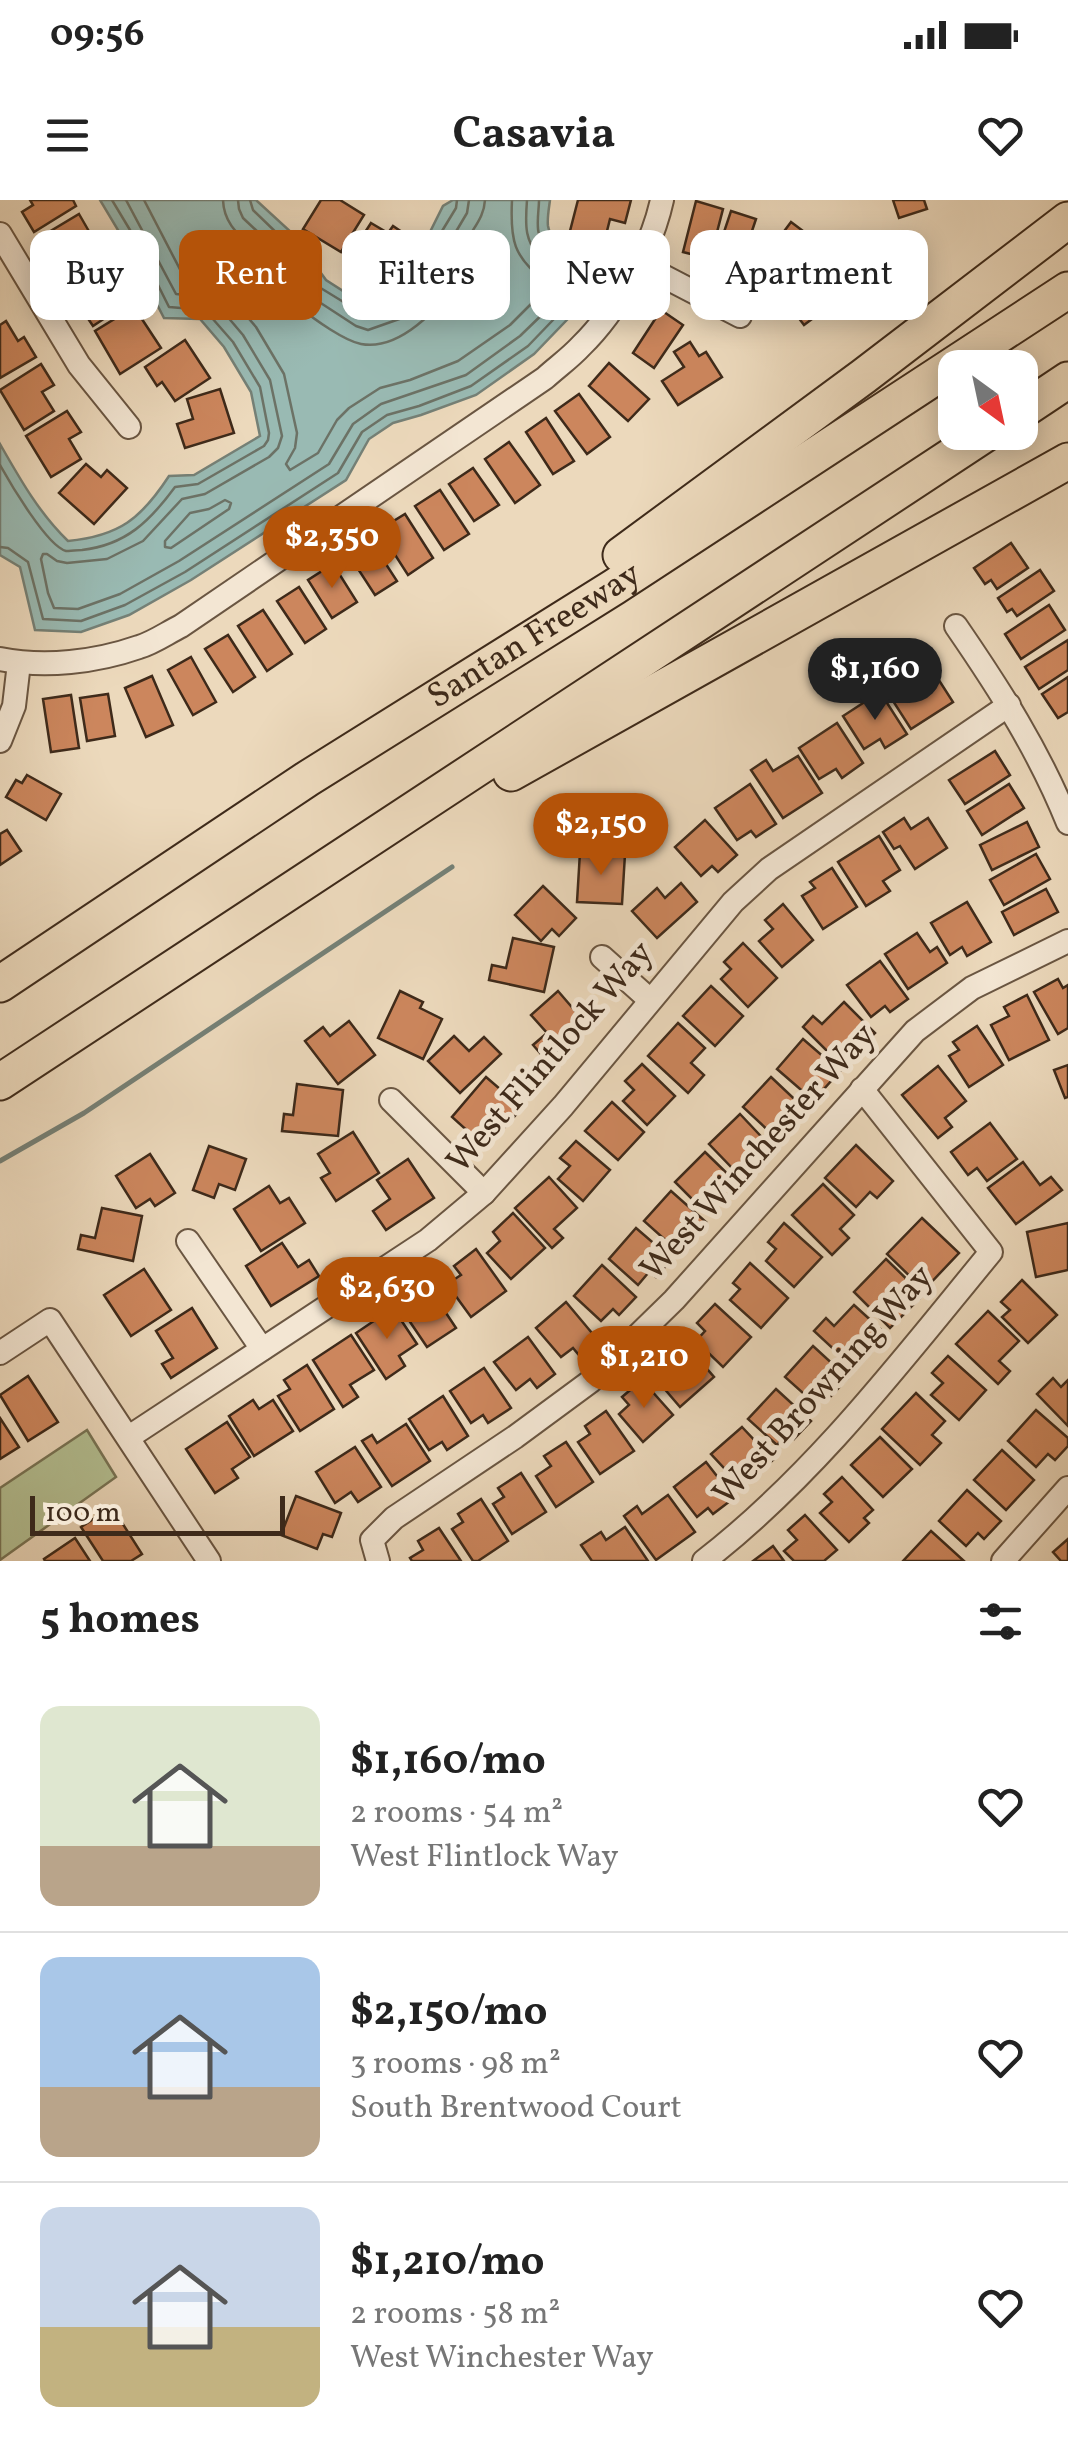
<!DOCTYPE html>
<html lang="en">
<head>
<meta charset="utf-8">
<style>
	body { margin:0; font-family:Vollkorn,serif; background:#f2f2f2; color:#222; height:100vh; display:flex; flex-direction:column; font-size:38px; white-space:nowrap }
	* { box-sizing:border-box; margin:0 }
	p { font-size:32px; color:#767676 }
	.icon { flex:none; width:55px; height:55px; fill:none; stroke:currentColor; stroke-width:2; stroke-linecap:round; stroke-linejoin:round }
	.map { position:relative; height:1361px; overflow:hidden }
	.side { display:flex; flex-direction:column; background:#fff; flex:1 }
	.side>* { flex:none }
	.guide { position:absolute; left:30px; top:30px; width:1010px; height:90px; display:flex; gap:20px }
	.needle { width:65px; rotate:147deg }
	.controls { position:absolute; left:938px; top:150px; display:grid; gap:20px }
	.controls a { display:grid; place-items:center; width:100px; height:100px; border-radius:20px; background:#fff; box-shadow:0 5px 25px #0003; font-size:50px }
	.scale { position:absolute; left:30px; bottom:25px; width:255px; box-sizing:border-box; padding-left:10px; border:5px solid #3e2a1a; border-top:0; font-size:28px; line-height:35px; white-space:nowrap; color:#3e2a1a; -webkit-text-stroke:8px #f3e6d3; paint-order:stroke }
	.price { position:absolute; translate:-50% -85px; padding:0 22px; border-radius:35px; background:#b45309; color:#fff; font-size:32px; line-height:65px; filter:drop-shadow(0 2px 5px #0008) }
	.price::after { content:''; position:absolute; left:50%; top:60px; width:30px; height:22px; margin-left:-15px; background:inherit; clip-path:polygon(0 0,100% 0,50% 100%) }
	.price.on { background:#222; color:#fff }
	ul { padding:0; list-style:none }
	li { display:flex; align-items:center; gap:30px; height:250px; padding:0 40px }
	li+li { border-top:2px solid #e0e0e0 }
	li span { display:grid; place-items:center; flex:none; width:280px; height:200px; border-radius:20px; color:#555 }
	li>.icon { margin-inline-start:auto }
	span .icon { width:120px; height:120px; fill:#fffc; stroke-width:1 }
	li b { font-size:42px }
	h2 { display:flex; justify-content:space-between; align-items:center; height:120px; padding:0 40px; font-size:42px }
	.tag { padding:0 35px; border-radius:20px; background:#fff; box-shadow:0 5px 25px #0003; font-size:35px; line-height:90px }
	.tag.on { background:#b45309; color:#fff }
	.status { display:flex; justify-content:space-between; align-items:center; height:70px; padding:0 50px; background:#fff; direction:ltr }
	.status svg { height:28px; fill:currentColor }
	header { display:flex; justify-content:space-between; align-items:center; height:130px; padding:0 40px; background:#fff; font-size:45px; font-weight:700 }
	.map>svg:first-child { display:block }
	.green { fill:#b4c093; stroke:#797556; stroke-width:2.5 }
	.water { fill:#99bab3; stroke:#758076; stroke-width:2.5 }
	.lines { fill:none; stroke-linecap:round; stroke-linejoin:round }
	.shore { stroke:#6c7266; stroke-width:2.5 }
	.stream { stroke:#758076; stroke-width:5 }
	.building { fill:#cc865d; stroke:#3e2a1a; stroke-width:2.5 }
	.minor-casing { stroke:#6a5642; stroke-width:26 }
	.highway-casing { stroke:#3e2a1a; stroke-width:39 }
	.minor { stroke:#f3e6d3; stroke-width:22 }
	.highway { stroke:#ecd9bc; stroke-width:35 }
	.labels { text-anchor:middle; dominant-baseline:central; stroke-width:10; stroke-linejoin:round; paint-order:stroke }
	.street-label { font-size:35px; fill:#3e2a1a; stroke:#f3e6d3 }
</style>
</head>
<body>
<div class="status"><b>09:56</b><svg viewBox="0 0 49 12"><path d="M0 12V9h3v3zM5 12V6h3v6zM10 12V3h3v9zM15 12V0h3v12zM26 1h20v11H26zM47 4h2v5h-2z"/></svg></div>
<header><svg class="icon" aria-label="menu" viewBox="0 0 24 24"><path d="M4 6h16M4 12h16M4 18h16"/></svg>Casavia<svg class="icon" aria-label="heart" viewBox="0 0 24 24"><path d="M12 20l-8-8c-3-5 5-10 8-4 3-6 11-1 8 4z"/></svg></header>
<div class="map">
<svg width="1068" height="1361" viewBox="0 0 1068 1361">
	<rect width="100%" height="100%" fill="#ecd9bc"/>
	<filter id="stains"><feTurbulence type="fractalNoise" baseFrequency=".002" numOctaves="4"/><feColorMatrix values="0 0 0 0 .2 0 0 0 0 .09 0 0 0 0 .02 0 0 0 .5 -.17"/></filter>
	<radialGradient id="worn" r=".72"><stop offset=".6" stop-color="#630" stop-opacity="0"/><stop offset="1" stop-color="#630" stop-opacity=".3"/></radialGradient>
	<polygon class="green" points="87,1230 116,1277 0,1360 0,1288"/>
	<path class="water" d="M100 0H256L292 33 326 80 368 107 396 96 421 63 430 32 443 6 453 0H550C549 8 547 18 548 26 552 50 585 54 593 87L586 100 534 154 476 195 421 215 393 223 369 239 346 280 191 380 129 415 81 432 35 430 20 367 0 355V244C20 279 39 313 68 341 119 336 141 319 169 276L194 275 260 236 251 192 224 147 200 119 164 118 124 40Z"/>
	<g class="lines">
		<g class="shore">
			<path d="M126 0 176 94 205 97 215 102 243 135 270 180 282 236 278 248 269 257 205 294 182 299 143 341 107 359 67 363 57 361 47 354H43L41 359 48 393 54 408 78 409 120 394 179 361 329 264 353 224 381 204 466 175 520 136 552 105 568 85C562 74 553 70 544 62 524 42 525 26 527 0"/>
			<path d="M144 0 185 79 208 82 225 91 256 127 284 174 297 233 295 248 286 264 290 270 318 253 337 220 349 208 380 188 410 180 458 161 510 125 546 89V82C513 57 510 40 512 0"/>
			<path d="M223 0C224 30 248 40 265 60 278 76 287 96 302 109 315 120 345 141 361 144 398 151 442 109 455 78 459 68 461 58 464 48 470 30 484 20 485 0"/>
			<polyline points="238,0 239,9 243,18 275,48 310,96 356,126 368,130 405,117 414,109 440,74 451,40 467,13 469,0"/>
			<polyline points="250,0 253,10 284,40 319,87 368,117 404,102 429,68 439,36 456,8 457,0"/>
			<path d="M0 265C10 283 47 346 66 351 68 351 80 350 82 350 126 345 150 321 175 287L198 284 264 246 268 240 269 233 260 187 233 142 205 110 169 107 133 35 112 0"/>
			<polygon points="225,300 231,303 229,309 171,348 165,347 165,341 190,313 209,309"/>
			<path d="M0 347 8 348 28 362 43 419 81 421 125 405 185 372 338 273 362 232 387 215 419 206 471 186 528 146 578 94C591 68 548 56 539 34 536 25 539 10 539 0"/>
		</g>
		<polyline class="stream" points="0,961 84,913 452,667"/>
	</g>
	<g class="building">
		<polygon points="30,0 73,0 76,6 34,32 22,12 33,5"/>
		<polygon points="321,0 340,0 364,15 341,52 303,29"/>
		<polygon points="578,0 631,0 625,23 610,19 605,39 570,31"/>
		<polygon points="893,0 924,0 927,9 899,18"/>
		<polygon points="696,1 723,9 710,59 683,52"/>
		<polygon points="731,11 756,19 740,67 715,59"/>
		<polygon points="79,14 102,54 61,78 49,58 60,51 49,32"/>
		<polygon points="791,22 815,40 783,83 759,65"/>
		<polygon points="371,23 388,33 393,26 414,40 388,82 349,57"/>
		<polygon points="106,61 132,100 93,126 67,87"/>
		<polygon points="829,75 844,95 804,125 789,105"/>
		<polygon points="134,107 161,148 120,174 95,131"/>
		<polygon points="661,110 683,125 654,168 633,153"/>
		<polygon points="6,121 18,141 24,137 36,157 0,178 0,125"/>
		<polygon points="185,140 210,178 175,201 162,182 157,186 145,167"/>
		<polygon points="690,142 699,156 706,152 722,177 678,205 662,181 684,167 674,152"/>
		<polygon points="609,163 649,199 628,221 589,186"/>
		<polygon points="41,164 54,185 42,192 54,211 24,230 0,190"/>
		<polygon points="220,189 234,233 185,248 177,224 193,219 187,199"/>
		<polygon points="579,194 610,237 587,254 555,211"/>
		<polygon points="67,211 81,232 69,239 81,259 51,277 26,236"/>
		<polygon points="546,218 574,261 553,274 526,232"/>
		<polygon points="509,242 540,285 515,303 485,259"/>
		<polygon points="86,264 101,277 107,270 127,288 94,324 59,293"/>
		<polygon points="473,268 499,305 474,321 449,284"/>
		<polygon points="440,290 469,334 444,350 415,306"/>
		<polygon points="405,314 433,358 408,375 379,330"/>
		<polygon points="369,338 397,381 375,395 347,352"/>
		<polygon points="1011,343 1028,368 997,389 991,380 985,384 974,368"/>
		<polygon points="333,364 357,402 332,418 308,380"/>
		<polygon points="1040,370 1054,391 1017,416 1012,409 1007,412 998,398"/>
		<polygon points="299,387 326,429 305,443 277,401"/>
		<polygon points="1049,405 1065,430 1021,459 1005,434"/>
		<polygon points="263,410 292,454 267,471 238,426"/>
		<polygon points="228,435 255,477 233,492 205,449"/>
		<polygon points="1068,440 1068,470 1039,489 1025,467"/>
		<polygon points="191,457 216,502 193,515 168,470"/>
		<polygon points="926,460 953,502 911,529 884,487"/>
		<polygon points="152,476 173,525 146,537 125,488"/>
		<polygon points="1068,477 1068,512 1058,518 1042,494"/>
		<polygon points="880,492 907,534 885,548 880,539 864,549 843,516"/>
		<polygon points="108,494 115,536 87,541 80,498"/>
		<polygon points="71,495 79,548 51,552 43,499"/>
		<polygon points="837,523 863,563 842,578 836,569 819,579 799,548"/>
		<polygon points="995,551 1010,575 965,604 949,580"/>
		<polygon points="798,556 822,593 783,618 751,570 766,560 773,571"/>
		<polygon points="27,575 61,594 46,620 6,597 16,580 22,583"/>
		<polygon points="750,584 776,624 756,637 751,631 737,640 715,608"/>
		<polygon points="1009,584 1024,608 982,635 967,611"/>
		<polygon points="904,618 911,629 928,618 947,648 915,669 900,646 894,649 883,632"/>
		<polygon points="705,620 737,655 718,672 712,666 701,676 675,647"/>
		<polygon points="1027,622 1039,647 992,670 980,645"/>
		<polygon points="7,630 21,651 0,665 0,634"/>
		<polygon points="879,636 900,670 883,681 890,691 866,706 838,662"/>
		<polygon points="580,652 625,654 622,704 577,702"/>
		<polygon points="1036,654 1050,679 1004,705 990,680"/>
		<polygon points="832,668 857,707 823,729 802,696 815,688 810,682"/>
		<polygon points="681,683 697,702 657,738 632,711 657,688 665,698"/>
		<polygon points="543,686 576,718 559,736 552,729 541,741 515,715"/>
		<polygon points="1046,689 1058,712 1014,735 1002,712"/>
		<polygon points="967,702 991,742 967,756 962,747 950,755 931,723"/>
		<polygon points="783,704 813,740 782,767 759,741 773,729 765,720"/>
		<polygon points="917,733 930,752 937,747 947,763 908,789 885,754"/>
		<polygon points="513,738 554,747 544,792 489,780 492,765 506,768"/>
		<polygon points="743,743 777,778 748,807 721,779 731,769 724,762"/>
		<polygon points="880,761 908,799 890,812 885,806 871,817 847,785"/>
		<polygon points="1058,779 1063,788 1068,785 1068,828 1058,834 1034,792"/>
		<polygon points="711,786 743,816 715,846 683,816"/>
		<polygon points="400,791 423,802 420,808 442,819 423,859 378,838"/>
		<polygon points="558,791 588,826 547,861 533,845 547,833 531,815"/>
		<polygon points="1027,795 1049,840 1009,860 991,825 1009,816 1004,807"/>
		<polygon points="844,802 875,833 842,866 803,827 813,816 822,824"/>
		<polygon points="349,821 375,855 338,884 305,841 323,827 330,836"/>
		<polygon points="678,823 705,848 691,863 704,875 688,893 648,856"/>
		<polygon points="977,826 1003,865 969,887 949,856 959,850 953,842"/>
		<polygon points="454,836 469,851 484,837 501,854 460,893 428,861"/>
		<polygon points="803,839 840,871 823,890 816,884 807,895 777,869"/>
		<polygon points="642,864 675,896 647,925 623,901 634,890 625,881"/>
		<polygon points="1068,865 1068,897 1065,898 1054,870"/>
		<polygon points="938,866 966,901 945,918 952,927 938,938 902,895"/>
		<polygon points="486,877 522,908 493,940 478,928 472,935 452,917"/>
		<polygon points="771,877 806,910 790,927 785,921 772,934 743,907"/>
		<polygon points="297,884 343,890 338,936 282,931 284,914 293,915"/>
		<polygon points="612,902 644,932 618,960 585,931"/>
		<polygon points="740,914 772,948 753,966 747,960 735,971 709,944"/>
		<polygon points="990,923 1017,959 987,981 977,968 968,975 951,952"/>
		<polygon points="353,932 379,973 336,1001 321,978 330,973 318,954"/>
		<polygon points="576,941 610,970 583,1001 558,979 570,966 560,958"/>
		<polygon points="856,945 893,981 877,998 870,992 856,1007 825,978"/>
		<polygon points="209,946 246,959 235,990 219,984 214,998 193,990"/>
		<polygon points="705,952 739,985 720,1004 714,998 702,1009 675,982"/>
		<polygon points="150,954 175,993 155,1006 150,999 136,1008 116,976"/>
		<polygon points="408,959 434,998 386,1030 373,1011 390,999 377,980"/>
		<polygon points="1023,962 1040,985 1051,977 1062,990 1016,1024 988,988"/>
		<polygon points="549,977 577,1008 554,1029 563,1038 552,1048 515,1008"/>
		<polygon points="823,984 854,1015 840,1029 849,1038 832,1055 792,1015"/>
		<polygon points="269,986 280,1003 289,998 305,1023 261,1051 234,1009"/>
		<polygon points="671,991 706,1022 689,1041 682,1034 672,1046 644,1021"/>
		<polygon points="102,1008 142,1016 133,1061 78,1049 81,1035 95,1038"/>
		<polygon points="513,1013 545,1048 511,1079 487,1053 500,1041 493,1032"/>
		<polygon points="922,1018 959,1053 924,1090 887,1054"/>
		<polygon points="784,1023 822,1057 794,1087 766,1061 776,1049 768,1042"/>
		<polygon points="1068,1023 1068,1070 1036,1077 1027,1032"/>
		<polygon points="636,1028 672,1059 656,1077 649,1072 638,1085 609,1059"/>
		<polygon points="282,1043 298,1067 309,1060 319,1076 271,1106 246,1066"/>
		<polygon points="476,1049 506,1091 471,1117 447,1084 461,1075 454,1066"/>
		<polygon points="886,1059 923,1095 890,1128 854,1092"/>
		<polygon points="750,1063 788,1098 761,1128 730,1100 740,1089 733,1083"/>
		<polygon points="602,1065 636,1097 619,1115 613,1109 601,1121 574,1096"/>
		<polygon points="144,1069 171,1110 131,1136 104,1095"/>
		<polygon points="433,1079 445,1097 438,1101 456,1128 427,1147 404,1113 418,1104 411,1093"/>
		<polygon points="1022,1080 1057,1115 1028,1143 1002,1117 1010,1110 1001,1102"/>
		<polygon points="566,1102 597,1139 578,1154 573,1148 561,1157 536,1128"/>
		<polygon points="715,1104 751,1137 723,1167 696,1141 705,1131 697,1123"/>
		<polygon points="854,1105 887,1135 855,1169 814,1131 826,1118 834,1126"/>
		<polygon points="192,1108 217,1148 171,1178 162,1164 173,1158 156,1131"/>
		<polygon points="393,1108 417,1144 399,1156 405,1166 386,1179 356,1133"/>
		<polygon points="988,1111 1019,1141 999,1161 1010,1171 998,1184 956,1144"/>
		<polygon points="351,1135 374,1170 350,1185 358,1197 343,1207 313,1160"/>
		<polygon points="528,1137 555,1174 537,1188 530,1179 516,1190 494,1162"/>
		<polygon points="683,1141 714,1177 680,1207 657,1180 669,1169 661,1160"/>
		<polygon points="813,1146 848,1178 831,1196 824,1190 813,1202 785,1177"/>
		<polygon points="948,1156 986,1190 959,1220 931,1195 943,1183 932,1173"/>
		<polygon points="307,1165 334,1209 300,1231 278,1196 290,1189 284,1180"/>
		<polygon points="484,1168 511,1208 488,1223 483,1215 471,1223 450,1191"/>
		<polygon points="28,1176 58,1222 28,1241 0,1195"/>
		<polygon points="1053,1178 1061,1187 1068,1180 1068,1226 1037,1194"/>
		<polygon points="642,1180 673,1215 643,1242 619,1214 629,1205 622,1197"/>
		<polygon points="776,1189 811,1221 794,1239 788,1234 777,1245 748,1219"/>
		<polygon points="916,1193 945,1221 932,1235 941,1243 920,1265 882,1229"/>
		<polygon points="443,1196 468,1236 447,1250 442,1242 429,1250 409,1219"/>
		<polygon points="253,1200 259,1209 273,1200 293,1231 254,1256 229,1216"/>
		<polygon points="1036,1210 1068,1238 1068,1246 1055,1260 1048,1254 1036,1267 1008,1241"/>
		<polygon points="606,1211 634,1251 600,1274 578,1242 590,1234 585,1226"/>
		<polygon points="0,1218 19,1247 0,1259"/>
		<polygon points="227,1222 250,1257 232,1269 238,1278 215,1293 186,1249"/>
		<polygon points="406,1224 430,1261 392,1286 362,1241 372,1235 377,1243"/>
		<polygon points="742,1227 773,1260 755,1276 750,1270 737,1282 711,1254"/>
		<polygon points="880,1237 912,1269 883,1297 851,1265"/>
		<polygon points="566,1242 593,1282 556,1307 536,1276 551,1266 544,1256"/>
		<polygon points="355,1247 381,1287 358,1302 351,1292 335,1303 316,1272"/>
		<polygon points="1002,1250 1034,1280 1006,1310 974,1280"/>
		<polygon points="706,1262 734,1298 713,1314 708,1308 697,1317 674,1287"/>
		<polygon points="521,1273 546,1312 512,1334 493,1304 504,1297 498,1288"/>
		<polygon points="842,1277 873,1310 864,1318 869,1323 849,1342 820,1313 832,1302 824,1294"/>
		<polygon points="967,1290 1001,1321 984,1339 978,1333 966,1346 939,1321"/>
		<polygon points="668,1295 695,1332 656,1360 624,1316 637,1306 642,1314"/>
		<polygon points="296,1296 341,1313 332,1337 323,1334 317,1349 281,1335"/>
		<polygon points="481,1299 508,1341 478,1361 473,1361 452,1329 463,1322 458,1314"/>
		<polygon points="112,1307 142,1354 131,1361 103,1361 81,1327"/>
		<polygon points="805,1315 837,1350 824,1361 794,1361 784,1351 797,1340 788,1330"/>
		<polygon points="625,1327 648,1361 592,1361 581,1345 601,1332 606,1340"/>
		<polygon points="439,1328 461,1361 412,1361 410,1358 423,1350 418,1341"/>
		<polygon points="931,1331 964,1361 903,1361"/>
		<polygon points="75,1338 90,1361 45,1361 44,1359"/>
		<polygon points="1068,1339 1068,1361 1061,1361 1053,1352"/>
		<polygon points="773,1346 784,1361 753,1361"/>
	</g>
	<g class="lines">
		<defs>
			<g id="minor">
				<polyline points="0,34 79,165 129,227"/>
				<polyline points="638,63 740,116"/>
				<path d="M956 426C1000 490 1039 551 1068 623"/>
				<path d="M0 459C45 468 96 462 139 447 153 443 167 433 181 426L545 178C557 167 570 158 581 146 617 111 651 50 662 0"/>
				<polyline points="0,541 14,506 19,463"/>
				<polyline points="602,757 650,800"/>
				<polyline points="391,900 484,993"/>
				<polyline points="188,1041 262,1149"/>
				<polyline points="0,1153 50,1120 209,1361"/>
				<polyline points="129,1237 428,1040 484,993 563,906 733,702 769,669 1009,505"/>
				<polyline points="378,1361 372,1340 394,1318 515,1237 591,1181 674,1100 915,831 972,788 1068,741"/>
				<path d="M704 1361C815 1275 902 1160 991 1052L862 889"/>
				<polyline points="1003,1361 1068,1288"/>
			</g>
			<g id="highway">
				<polyline points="1020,212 1068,180"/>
				<polyline points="621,355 864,176 1068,20"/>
				<polyline points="511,573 1068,261"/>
				<path id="s1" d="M0 784 307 579 614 387 1068 90"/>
				<polyline points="0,882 988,232"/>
			</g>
		</defs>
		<use href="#minor" class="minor-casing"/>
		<use href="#highway" class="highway-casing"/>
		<use href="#minor" class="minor"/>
		<use href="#highway" class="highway"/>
	</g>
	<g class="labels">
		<g class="street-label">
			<text stroke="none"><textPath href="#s1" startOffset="638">Santan Freeway</textPath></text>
			<text transform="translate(551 858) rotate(-49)">West Flintlock Way</text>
			<text transform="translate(759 953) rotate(-48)">West Winchester Way</text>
			<text transform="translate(824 1186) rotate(-48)">West Browning Way</text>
		</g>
	</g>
	<rect width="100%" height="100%" filter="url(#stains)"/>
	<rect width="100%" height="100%" fill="url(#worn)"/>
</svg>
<div class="controls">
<a><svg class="needle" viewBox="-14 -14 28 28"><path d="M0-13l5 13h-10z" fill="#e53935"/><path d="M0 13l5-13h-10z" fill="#767676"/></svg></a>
</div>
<div class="scale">100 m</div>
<b class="price" style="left:332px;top:391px">$2,350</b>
<b class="price on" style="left:875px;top:523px">$1,160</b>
<b class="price" style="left:601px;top:678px">$2,150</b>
<b class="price" style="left:387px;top:1142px">$2,630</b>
<b class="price" style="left:644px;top:1211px">$1,210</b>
<div class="guide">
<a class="tag">Buy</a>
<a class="tag on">Rent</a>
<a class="tag">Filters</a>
<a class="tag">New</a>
<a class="tag">Apartment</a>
</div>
</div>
<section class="side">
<h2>5 homes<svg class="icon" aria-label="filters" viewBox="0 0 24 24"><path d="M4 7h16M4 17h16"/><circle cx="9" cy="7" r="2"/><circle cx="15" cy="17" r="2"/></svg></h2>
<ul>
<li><span style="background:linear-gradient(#dfe7d0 70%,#b9a48a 0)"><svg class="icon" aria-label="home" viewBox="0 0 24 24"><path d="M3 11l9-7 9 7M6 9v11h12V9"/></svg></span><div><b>$1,160/mo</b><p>2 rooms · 54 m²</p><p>West Flintlock Way</p></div><svg class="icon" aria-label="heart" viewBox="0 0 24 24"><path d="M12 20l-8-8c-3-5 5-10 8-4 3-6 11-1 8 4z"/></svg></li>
<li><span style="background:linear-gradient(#a9c7e8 65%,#b9a48a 0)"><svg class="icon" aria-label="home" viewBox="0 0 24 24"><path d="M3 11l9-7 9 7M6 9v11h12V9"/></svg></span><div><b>$2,150/mo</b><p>3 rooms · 98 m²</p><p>South Brentwood Court</p></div><svg class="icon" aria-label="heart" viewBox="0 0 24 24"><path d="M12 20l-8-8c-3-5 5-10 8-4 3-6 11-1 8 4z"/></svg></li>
<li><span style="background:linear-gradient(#c9d6e8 60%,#c2b280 0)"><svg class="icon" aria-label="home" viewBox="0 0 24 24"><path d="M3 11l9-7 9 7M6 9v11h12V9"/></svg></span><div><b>$1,210/mo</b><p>2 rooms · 58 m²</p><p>West Winchester Way</p></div><svg class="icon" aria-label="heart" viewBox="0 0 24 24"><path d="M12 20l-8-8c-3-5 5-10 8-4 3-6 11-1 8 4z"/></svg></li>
</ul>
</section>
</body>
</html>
